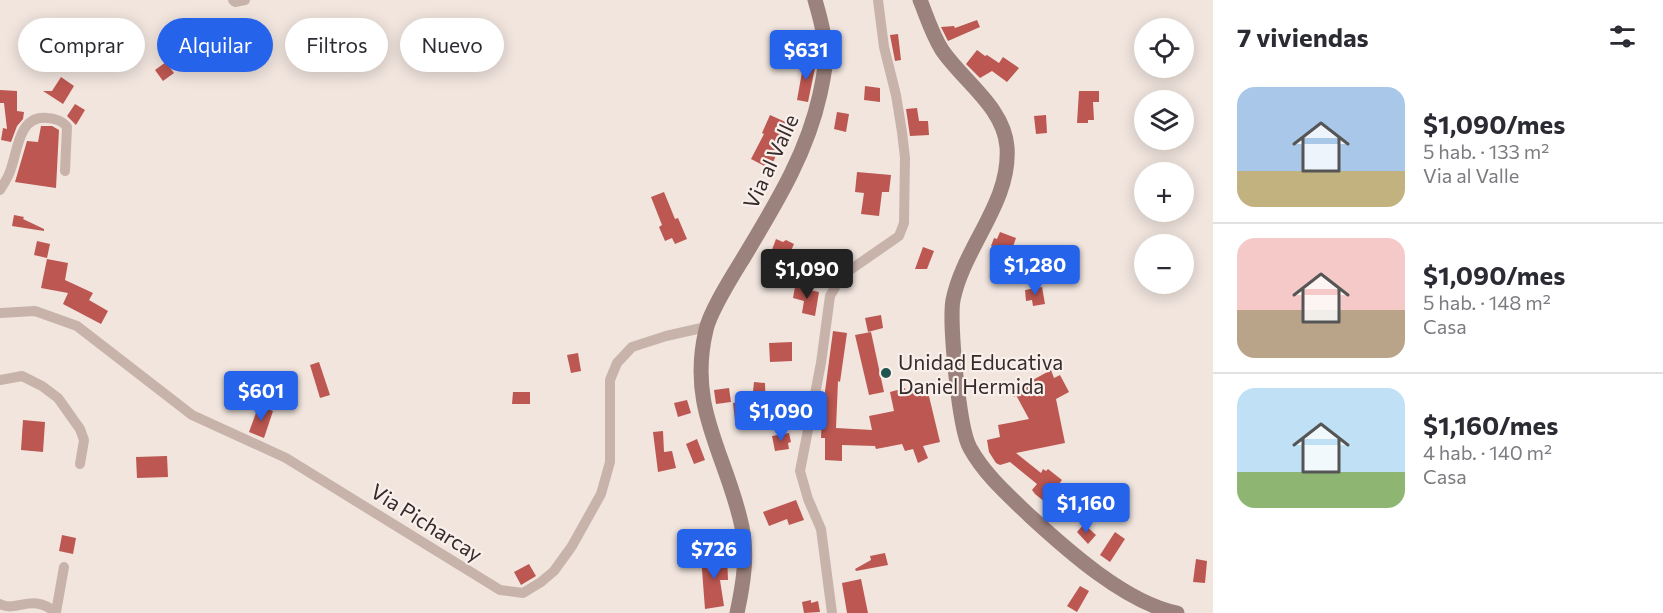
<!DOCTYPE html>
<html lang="es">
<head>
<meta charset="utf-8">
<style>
	body { margin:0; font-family:Commissioner,sans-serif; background:#f7f7f7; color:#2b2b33; height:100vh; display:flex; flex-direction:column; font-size:22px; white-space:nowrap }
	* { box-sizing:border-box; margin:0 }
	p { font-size:20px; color:#7c7c81 }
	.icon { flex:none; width:33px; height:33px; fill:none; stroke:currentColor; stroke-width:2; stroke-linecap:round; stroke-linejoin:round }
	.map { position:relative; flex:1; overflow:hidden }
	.side { display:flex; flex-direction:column; background:#fff; width:450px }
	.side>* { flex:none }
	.hud { position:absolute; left:18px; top:18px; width:570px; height:54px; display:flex; gap:12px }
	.buttons { position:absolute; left:1134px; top:18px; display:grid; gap:12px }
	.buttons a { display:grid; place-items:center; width:60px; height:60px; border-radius:50%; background:#fff; box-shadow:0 3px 15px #0003; font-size:30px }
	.price { position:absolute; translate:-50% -51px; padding:0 14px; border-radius:6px; background:#2563eb; color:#fff; font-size:20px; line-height:39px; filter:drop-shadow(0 2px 3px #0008) }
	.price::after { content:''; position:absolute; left:50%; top:36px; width:18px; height:14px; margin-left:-9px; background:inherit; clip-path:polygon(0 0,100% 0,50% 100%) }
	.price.current { background:#222; color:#fff }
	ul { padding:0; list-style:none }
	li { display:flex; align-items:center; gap:18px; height:150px; padding:0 24px }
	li+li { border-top:2px solid #e1e1e2 }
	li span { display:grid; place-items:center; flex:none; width:168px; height:120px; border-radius:18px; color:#555 }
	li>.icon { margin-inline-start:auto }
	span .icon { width:72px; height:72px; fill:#fffc; stroke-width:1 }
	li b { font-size:26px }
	h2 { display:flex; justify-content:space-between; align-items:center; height:72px; padding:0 24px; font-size:26px }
	.tag { padding:0 21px; border-radius:27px; background:#fff; box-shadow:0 3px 15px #0003; font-size:21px; line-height:54px }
	.tag.current { background:#2563eb; color:#fff }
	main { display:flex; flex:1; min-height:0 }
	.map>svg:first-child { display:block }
	.building { fill:#bc5751 }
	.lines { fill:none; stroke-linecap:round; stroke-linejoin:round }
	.street { stroke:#c8b3ab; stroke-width:10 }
	.secondary { stroke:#9c827d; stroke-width:15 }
	.poi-dot { fill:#22554f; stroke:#f9efeb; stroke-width:2 }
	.labels { text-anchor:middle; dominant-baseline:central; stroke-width:4.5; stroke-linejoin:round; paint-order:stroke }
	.street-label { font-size:21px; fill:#362b2a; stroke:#f9efeb }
	.poi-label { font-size:21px; fill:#362b2a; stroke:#f9efeb; text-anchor:start }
</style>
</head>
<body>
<main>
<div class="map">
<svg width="1213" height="613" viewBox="0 0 1213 613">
	<rect width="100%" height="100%" fill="#f1e5de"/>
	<g class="building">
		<polygon points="977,20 980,27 948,41 941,27 954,26 955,28"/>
		<polygon points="129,32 137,46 125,53 117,39"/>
		<polygon points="898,34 901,60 895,61 890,35"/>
		<polygon points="776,45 793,46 792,61 775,60"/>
		<polygon points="977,50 985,56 987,55 999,63 1003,57 1019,68 1007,82 992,71 980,78 966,64"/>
		<polygon points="804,61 816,63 808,102 797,100"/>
		<polygon points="166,62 174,73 163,81 155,70"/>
		<polygon points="61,77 74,86 63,104 43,91 52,91"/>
		<polygon points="865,86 880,88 880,102 864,100"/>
		<polygon points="0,90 17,91 17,111 24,112 23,119 17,126 11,142 1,140 3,128 7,129 4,103 0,103"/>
		<polygon points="1079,91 1099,91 1099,102 1093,102 1094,120 1088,120 1088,123 1077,123"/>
		<polygon points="75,104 85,110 76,125 67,116"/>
		<polygon points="917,108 919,121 928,121 929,135 910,136 906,109"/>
		<polygon points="837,112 849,114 846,132 834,129"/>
		<polygon points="770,115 790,124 770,169 751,159 764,134 762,133"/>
		<polygon points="1046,115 1047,133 1036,134 1034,116"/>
		<polygon points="41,126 52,126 59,130 56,188 15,182 27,141 38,142"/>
		<polygon points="857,172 891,175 889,192 882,192 879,216 861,214 864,193 855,192"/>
		<polygon points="664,192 675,219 678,218 687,239 675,244 672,238 665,241 659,227 662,225 651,197"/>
		<polygon points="14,215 24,217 23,219 44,229 44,231 12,226"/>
		<polygon points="1000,232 1016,238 1009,258 992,251 994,247 991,246 994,238 997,239"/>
		<polygon points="776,239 783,242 786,240 794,244 786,262 770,255"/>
		<polygon points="37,241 50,244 47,258 34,255"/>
		<polygon points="923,247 934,251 927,269 915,269"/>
		<polygon points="47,259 68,263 65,280 93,293 89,300 108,311 101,324 63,304 68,293 41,288"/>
		<polygon points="795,287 819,292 815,316 802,313 804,301 793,298"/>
		<polygon points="1042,287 1045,304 1033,306 1032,300 1026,301 1025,290"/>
		<polygon points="881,315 883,328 868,332 865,318"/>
		<polygon points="833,331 847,333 840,382 838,381 836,428 872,430 869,416 894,411 890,392 905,388 906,393 927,388 940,442 923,446 928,458 918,463 913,449 905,451 902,444 876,449 875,446 842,445 842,461 825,460 825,438 821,438 822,414"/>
		<polygon points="871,332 884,392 869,395 855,335"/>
		<polygon points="792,342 792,361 770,362 769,343"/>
		<polygon points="578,353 581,371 571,373 567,355"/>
		<polygon points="319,362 330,395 320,398 310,365"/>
		<polygon points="1051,370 1054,378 1060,375 1069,392 1056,399 1065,443 1016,453 1041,473 1043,469 1046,471 1048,469 1062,480 1056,488 1076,502 1066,519 1035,494 1032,490 1037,484 1010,462 1000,465 996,463 989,452 987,440 1000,437 998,425 1029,419 1016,395 1014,397 1009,387 1018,382 1020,387"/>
		<polygon points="754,382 765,383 766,415 735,421 733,403 752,401"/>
		<polygon points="729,388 731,402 716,404 714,390"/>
		<polygon points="513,392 530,392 530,404 512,404"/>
		<polygon points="687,400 691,413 678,417 674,403"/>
		<polygon points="264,407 273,411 264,438 249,432 257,410 262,412"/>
		<polygon points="23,420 45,422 43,452 21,450"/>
		<polygon points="663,431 664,452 672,451 676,468 658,472 653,432"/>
		<polygon points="789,433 791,442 788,443 789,449 775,451 772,436"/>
		<polygon points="697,439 705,460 694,464 686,444"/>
		<polygon points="167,456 168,477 137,478 136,457"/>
		<polygon points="796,500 804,520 789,525 787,519 769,526 763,512"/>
		<polygon points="1084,524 1096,535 1088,544 1077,532"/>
		<polygon points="1115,532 1125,539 1110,562 1100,555"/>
		<polygon points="62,535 76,538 73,554 59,551"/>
		<polygon points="885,553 888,565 856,571 855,569 871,560 870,556"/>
		<polygon points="727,556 728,580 720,580 724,606 705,609 701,557"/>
		<polygon points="1196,559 1207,561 1205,583 1193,582"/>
		<polygon points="529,564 536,576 521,585 514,572"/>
		<polygon points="861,579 868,613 847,613 842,583"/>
		<polygon points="1080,586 1089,591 1077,612 1067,606"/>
		<polygon points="811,600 811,603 818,601 820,612 804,613 802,602"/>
	</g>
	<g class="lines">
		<g class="street">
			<polyline points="233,0 235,2 245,0"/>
			<path d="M0 190C3 185 7 179 9 174 18 154 17 115 47 118 54 118 63 121 67 127L65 171"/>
			<polyline points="0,313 35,311 77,326 192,415 286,458 500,590 523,593 541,582 554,571 572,546 601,494 610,462 610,380 617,363 632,347 666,336 706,327"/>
			<polyline points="0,380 22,376 42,386 58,398 80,429 84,440 80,464"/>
			<path d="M0 604C16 613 33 592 56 613"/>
			<polyline points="56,612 64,567"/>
			<polyline points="832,613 821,529 808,499 800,471 821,363 830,296 839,281 850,270 899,236 904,223 905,158 902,132 896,95 884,47 878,0"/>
		</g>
		<g class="secondary">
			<path d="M920 0C927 17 932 34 942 50 963 81 1004 107 1007 147 1011 203 964 246 953 300 949 322 959 429 970 448 985 475 1008 495 1030 516 1067 550 1126 603 1177 613"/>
			<path d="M737 613C743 585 748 556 742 527 727 455 687 409 706 330 710 311 733 275 744 257 775 205 807 154 820 94 823 80 826 67 826 53 825 35 820 17 815 0"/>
		</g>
	</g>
	<circle class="poi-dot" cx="886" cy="373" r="6"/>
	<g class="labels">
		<g class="street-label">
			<text transform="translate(770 161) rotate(-65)">Via al Valle</text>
			<text transform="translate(427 522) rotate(32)">Via Picharcay</text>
		</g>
		<g class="poi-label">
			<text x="898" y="361">Unidad Educativa<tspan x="898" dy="24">Daniel Hermida</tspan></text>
		</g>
	</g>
</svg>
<div class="buttons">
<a><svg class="icon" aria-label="locate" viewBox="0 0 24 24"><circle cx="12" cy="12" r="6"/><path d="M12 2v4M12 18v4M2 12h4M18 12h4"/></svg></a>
<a><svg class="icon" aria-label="layers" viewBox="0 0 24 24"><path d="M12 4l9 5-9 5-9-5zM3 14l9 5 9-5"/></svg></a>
<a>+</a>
<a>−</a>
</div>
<b class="price" style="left:806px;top:81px">$631</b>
<b class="price" style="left:1035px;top:296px">$1,280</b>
<b class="price current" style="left:807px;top:300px">$1,090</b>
<b class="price" style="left:261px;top:422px">$601</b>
<b class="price" style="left:781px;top:442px">$1,090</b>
<b class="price" style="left:1086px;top:534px">$1,160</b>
<b class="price" style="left:714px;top:580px">$726</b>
<div class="hud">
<a class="tag">Comprar</a>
<a class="tag current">Alquilar</a>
<a class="tag">Filtros</a>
<a class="tag">Nuevo</a>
</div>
</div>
<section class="side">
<h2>7 viviendas<svg class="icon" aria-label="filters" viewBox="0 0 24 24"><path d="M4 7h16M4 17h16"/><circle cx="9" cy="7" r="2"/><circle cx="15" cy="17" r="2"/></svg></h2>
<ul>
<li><span style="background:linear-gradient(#a9c7e8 70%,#c2b280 0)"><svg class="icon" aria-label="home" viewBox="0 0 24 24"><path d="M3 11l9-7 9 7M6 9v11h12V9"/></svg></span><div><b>$1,090/mes</b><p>5 hab. · 133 m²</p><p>Via al Valle</p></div></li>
<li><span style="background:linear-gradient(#f6c9c9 60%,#b9a48a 0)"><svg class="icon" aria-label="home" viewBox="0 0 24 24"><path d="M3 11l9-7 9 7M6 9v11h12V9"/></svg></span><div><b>$1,090/mes</b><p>5 hab. · 148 m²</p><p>Casa</p></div></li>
<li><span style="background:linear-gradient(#bfe0f5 70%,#8fb573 0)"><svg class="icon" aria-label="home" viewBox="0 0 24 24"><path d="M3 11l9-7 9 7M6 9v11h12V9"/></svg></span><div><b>$1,160/mes</b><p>4 hab. · 140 m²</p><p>Casa</p></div></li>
</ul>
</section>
</main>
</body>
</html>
